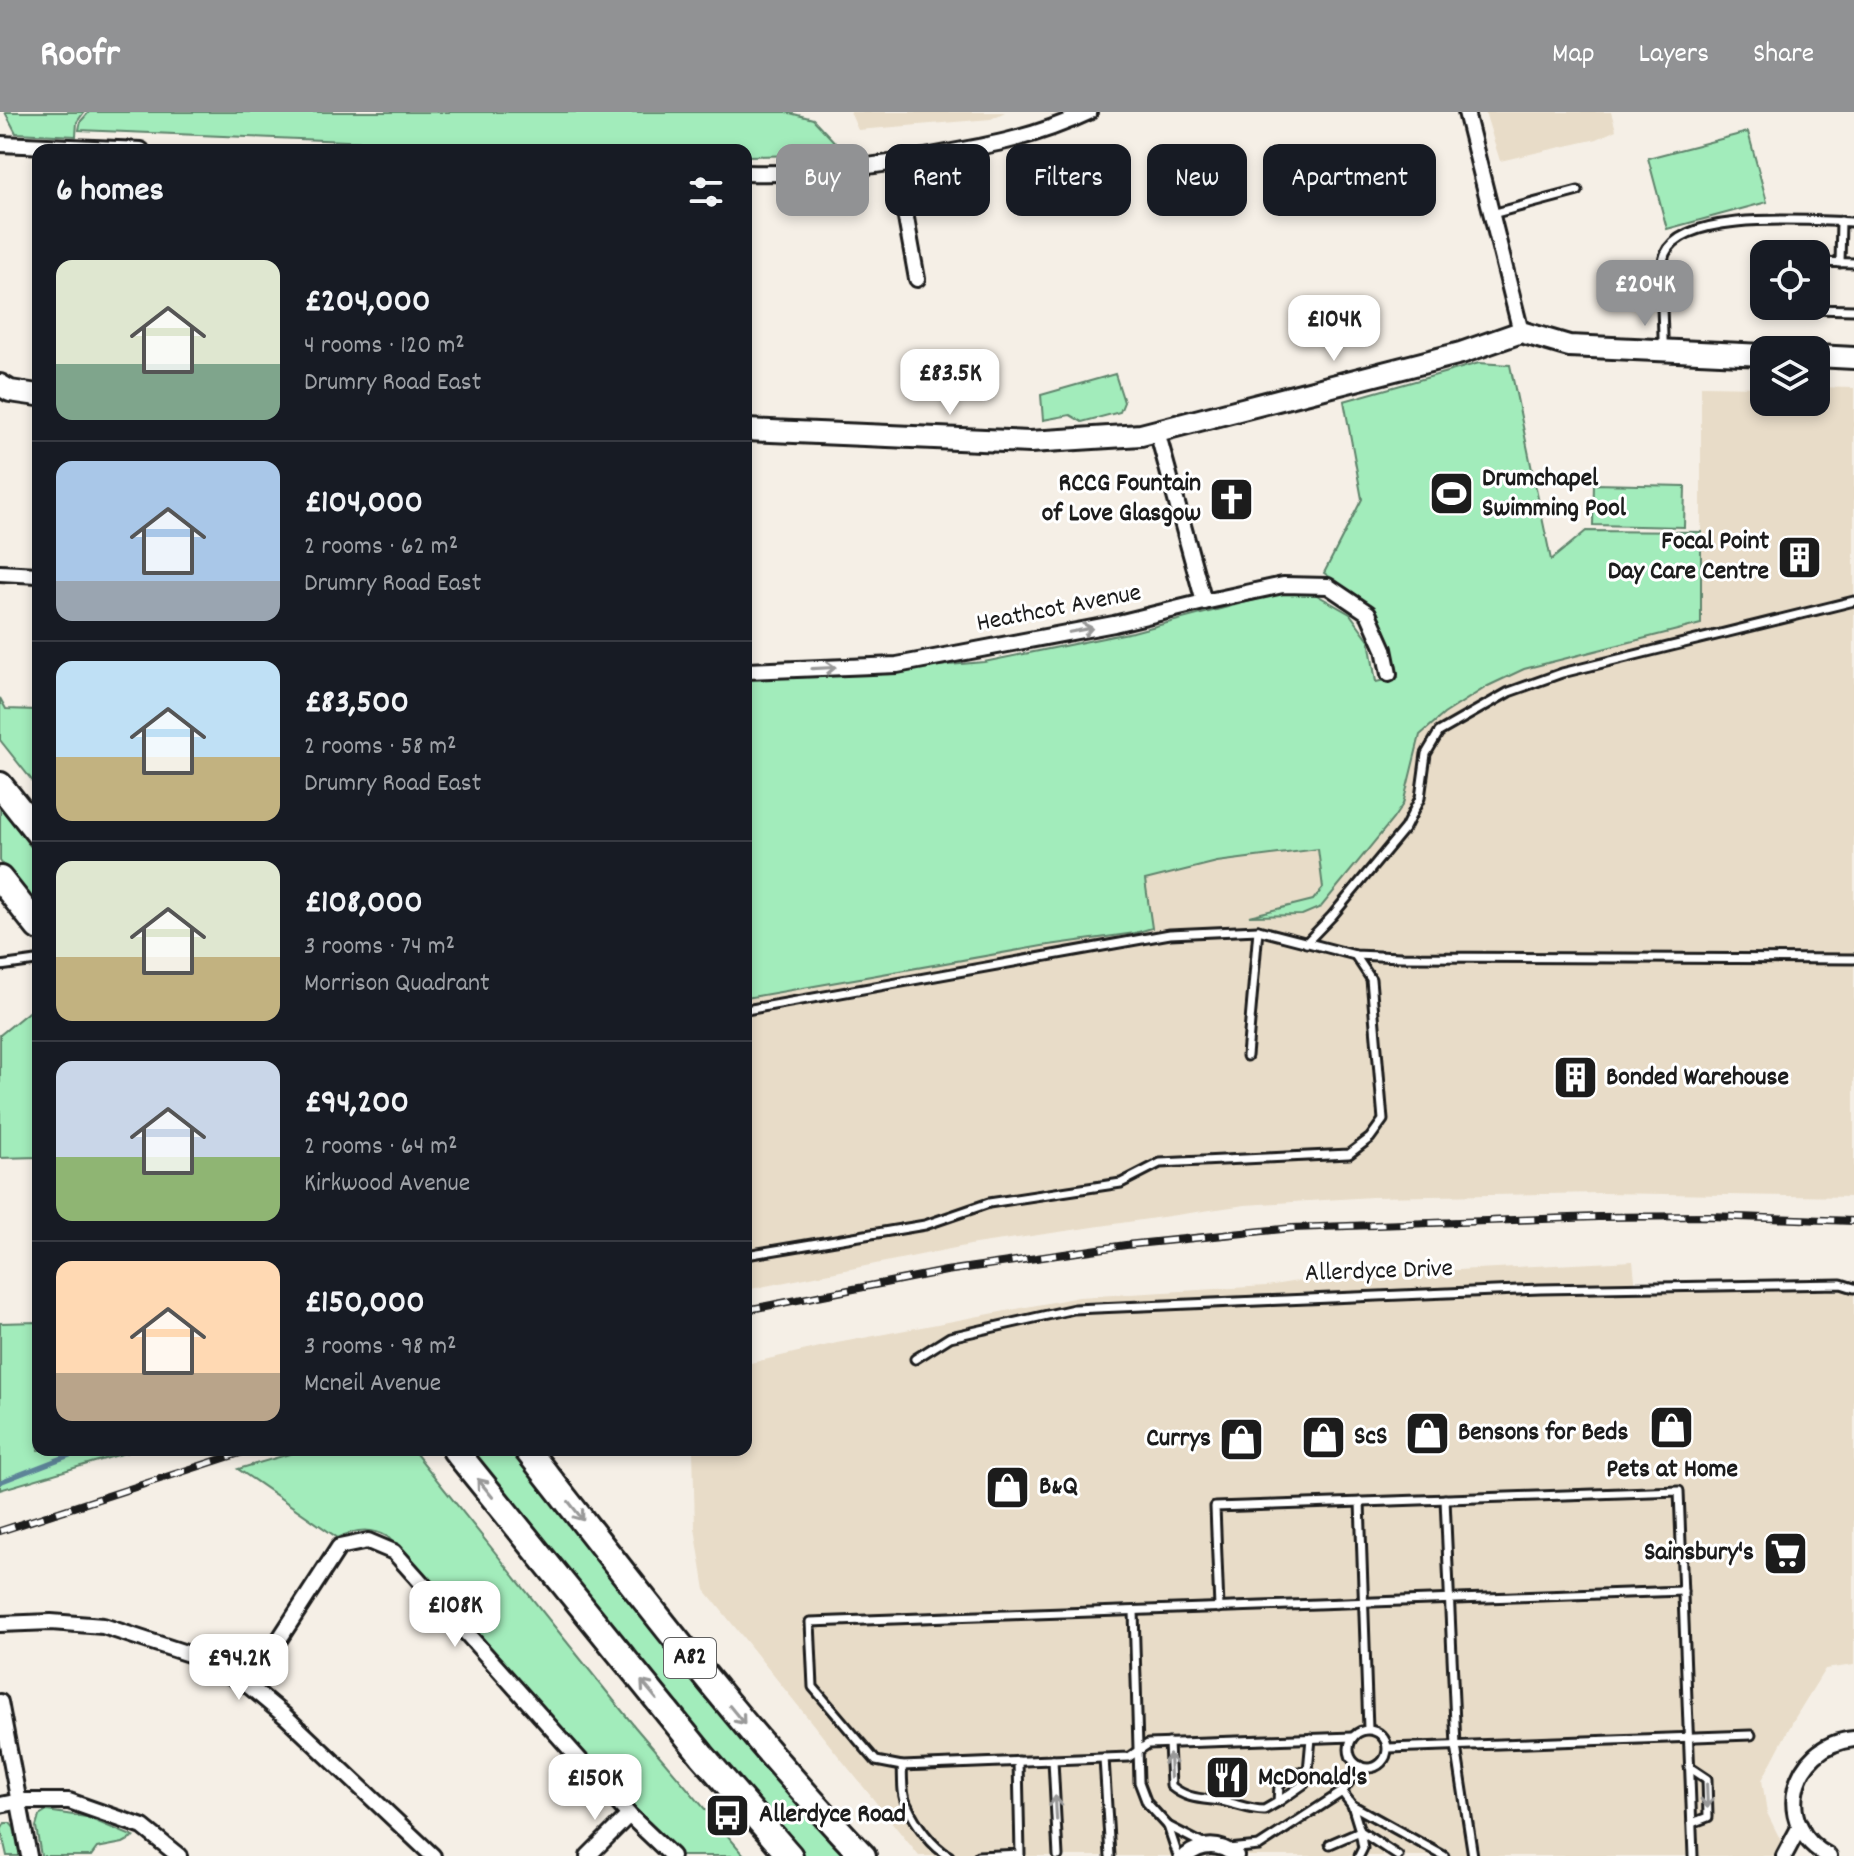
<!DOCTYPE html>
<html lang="en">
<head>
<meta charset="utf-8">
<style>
	body { margin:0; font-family:Dekko,sans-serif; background:#242831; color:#f1f3f6; height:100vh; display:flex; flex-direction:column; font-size:30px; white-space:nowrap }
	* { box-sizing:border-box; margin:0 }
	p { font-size:26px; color:#9ea1a6 }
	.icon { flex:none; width:44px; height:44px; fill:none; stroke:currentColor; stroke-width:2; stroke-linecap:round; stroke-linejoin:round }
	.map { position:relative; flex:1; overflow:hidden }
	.panel { position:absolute; left:32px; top:32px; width:720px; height:1312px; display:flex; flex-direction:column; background:#171b24; border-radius:16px; box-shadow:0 4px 12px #0003 }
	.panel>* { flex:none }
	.top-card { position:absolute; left:776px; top:32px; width:760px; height:72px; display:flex; gap:16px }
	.controls { position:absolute; left:1750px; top:128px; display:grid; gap:16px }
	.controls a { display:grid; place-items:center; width:80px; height:80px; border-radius:16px; background:#171b24; box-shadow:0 4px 12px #0003; font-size:40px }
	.price { position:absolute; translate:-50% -68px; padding:0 18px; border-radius:16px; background:#fff; color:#222; font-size:26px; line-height:52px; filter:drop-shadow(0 2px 4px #0008) }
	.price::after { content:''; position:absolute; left:50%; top:48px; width:24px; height:18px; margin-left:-12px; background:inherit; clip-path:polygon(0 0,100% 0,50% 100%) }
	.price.selected { background:#919294; color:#fff }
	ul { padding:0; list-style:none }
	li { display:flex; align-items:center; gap:24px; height:200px; padding:0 24px }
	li+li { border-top:2px solid #363941 }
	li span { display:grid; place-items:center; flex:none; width:224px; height:160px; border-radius:16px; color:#555 }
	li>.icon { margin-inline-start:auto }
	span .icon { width:96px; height:96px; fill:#fffc; stroke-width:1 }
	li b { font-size:34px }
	h2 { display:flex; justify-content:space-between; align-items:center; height:96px; padding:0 24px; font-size:34px }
	.tag { padding:0 28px; border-radius:16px; background:#171b24; box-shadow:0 4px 12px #0003; font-size:28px; line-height:72px }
	.tag.selected { background:#919294; color:#fff }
	header { display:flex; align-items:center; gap:48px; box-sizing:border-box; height:112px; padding:0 40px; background:#919294; color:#fff }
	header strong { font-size:38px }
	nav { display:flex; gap:44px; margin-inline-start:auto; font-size:28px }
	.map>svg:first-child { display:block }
	.built { fill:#e8dcc8 }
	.green { fill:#a2ecbb; stroke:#5f846c; stroke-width:2 }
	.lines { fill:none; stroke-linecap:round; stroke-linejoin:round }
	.stream { stroke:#5d8498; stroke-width:5 }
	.lane-casing { stroke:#1c1c1c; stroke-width:13 }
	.street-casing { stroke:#1c1c1c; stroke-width:20 }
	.secondary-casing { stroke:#1c1c1c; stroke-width:26 }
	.primary-casing { stroke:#1c1c1c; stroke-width:30 }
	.lane { stroke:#fff; stroke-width:7 }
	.street { stroke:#fff; stroke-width:14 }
	.secondary { stroke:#fff; stroke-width:20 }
	.primary { stroke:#fff; stroke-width:24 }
	.rail-casing { stroke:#1c1c1c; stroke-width:8 }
	.rail { stroke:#fff; stroke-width:5; stroke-dasharray:15; stroke-linecap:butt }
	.oneway { stroke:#999 }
	.labels { text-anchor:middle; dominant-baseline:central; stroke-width:6; stroke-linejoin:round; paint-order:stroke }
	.shield { fill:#fff; stroke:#606060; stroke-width:2 }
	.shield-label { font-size:24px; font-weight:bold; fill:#1c1c1c }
	.poi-label { font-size:26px; font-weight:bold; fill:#1c1c1c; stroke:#fff; text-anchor:start }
	.street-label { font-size:26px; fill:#1c1c1c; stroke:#fff }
</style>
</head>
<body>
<header>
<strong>Roofr</strong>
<nav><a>Map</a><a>Layers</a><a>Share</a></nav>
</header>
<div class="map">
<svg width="1854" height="1744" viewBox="0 0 1854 1744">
	<rect width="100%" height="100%" fill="#f5efe6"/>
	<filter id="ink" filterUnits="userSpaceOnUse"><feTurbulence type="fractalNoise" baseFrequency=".0125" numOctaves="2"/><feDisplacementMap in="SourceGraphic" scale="16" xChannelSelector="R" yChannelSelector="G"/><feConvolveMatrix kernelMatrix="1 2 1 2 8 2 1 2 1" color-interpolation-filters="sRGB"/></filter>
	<g filter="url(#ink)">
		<g class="built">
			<polygon points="850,0 1005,0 991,7 858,18"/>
			<polygon points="1485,0 1611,0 1616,18 1597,27 1500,49"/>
			<polygon points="1701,274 1764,275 1764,290 1816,290 1816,275 1854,276 1854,1085 1602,1081 1372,1085 1245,1093 975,1132 746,1178 746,799 1380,572 1701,502"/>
			<polygon points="1633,1149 1636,1177 1854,1179 1854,1553 1825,1557 1793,1609 1762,1668 1767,1701 1781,1729 1795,1744 919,1744 705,1478 695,1416 693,1338 746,1338 746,1252 837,1231 1079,1185 1267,1174 1322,1165"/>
		</g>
		<g class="green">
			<polygon points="5,0 84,0 77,10 76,24 16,21"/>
			<polygon points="89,0 786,0 813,7 843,39 811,43 746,44 746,38 562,38 79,18 81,9"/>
			<polygon points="1748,20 1767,90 1667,117 1648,46"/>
			<polygon points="1479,251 1510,253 1551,448 1586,419 1701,420 1701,512 1524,557 1488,574 1444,602 1420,623 1403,692 1393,707 1321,795 1302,803 1249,804 1313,788 1323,776 1318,737 1217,750 1145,768 1152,816 1135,821 1042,834 746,886 746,567 809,565 984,550 1133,520 1285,480 1315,482 1350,502 1369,528 1376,570 1398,565 1388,526 1376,497 1324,461 1362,387 1344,289"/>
			<polygon points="1115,262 1124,290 1120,300 1082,310 1070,303 1043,308 1041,283"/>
			<polygon points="1594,372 1685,374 1684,415 1593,413"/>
			<polygon points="0,586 6,597 38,598 38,676 0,628"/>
			<polygon points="0,695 38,744 38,797 0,749"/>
			<polygon points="38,892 38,1045 0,1046 0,923"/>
			<polygon points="38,1210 38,1338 135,1338 0,1378 0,1211"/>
			<path d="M303 1338H413L635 1615 745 1744H681L574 1632 388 1425C371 1415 355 1417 338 1426L238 1357Z"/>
			<polygon points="470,1338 513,1338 693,1570 844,1744 803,1744 741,1676"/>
			<polygon points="47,1699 86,1705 134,1725 123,1731 97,1736 91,1744 41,1744 36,1715 39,1704"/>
			<polygon points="5,1711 10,1711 14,1716 20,1744 7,1744 1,1718"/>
		</g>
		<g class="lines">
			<polyline class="stream" points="0,1370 83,1338"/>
			<defs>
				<g id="lane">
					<polyline points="1492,102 1578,79"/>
					<polyline points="1816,150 1854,151"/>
					<polyline points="1840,151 1841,109"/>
					<polyline points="1811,197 1854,198"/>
					<path d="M1663 236C1664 215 1658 160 1665 142 1684 97 1812 109 1854 110"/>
					<polyline points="1306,831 1332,804 1405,716 1420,686 1426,642 1439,620 1509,580 1562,561 1854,489"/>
					<polyline points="0,854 36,849"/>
					<polyline points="746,898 1170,822 1258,818 1355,843 1401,845 1854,847"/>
					<polyline points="1247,944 1258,818"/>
					<polyline points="746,1143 925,1113 989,1091 1121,1071 1160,1051 1349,1042 1370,1026 1383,1008 1371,867 1355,843"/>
					<polyline points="915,1247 950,1225 1074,1197 1540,1177 1841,1172 1854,1176"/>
					<polyline points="1445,1387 1456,1634 1473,1744"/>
					<polyline points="1360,1390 1368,1617"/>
					<polyline points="1219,1496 1215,1395 1679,1379 1693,1744"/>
					<polyline points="1134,1499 1139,1670 1147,1691 1168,1714 1178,1744"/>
					<circle cx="1368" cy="1637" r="19"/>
					<polyline points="1353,1625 1148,1632 1129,1645 902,1654 876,1649 813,1575 810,1510 1683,1479"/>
					<path d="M1169 1631 1171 1674C1189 1689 1205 1686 1226 1690 1239 1693 1251 1698 1264 1698L1278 1690 1279 1673 1292 1661 1308 1659 1311 1626"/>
					<polyline points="1388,1636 1751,1623"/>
					<polyline points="1104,1646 1110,1744"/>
					<polyline points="1053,1648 1058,1744"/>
					<path d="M902 1654C903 1666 901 1682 907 1693 915 1711 932 1735 949 1744"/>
					<polyline points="1689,1655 1707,1667 1708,1705 1692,1711"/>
					<polyline points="1342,1680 1352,1693 1360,1719 1398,1744"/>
					<polyline points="1278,1690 1304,1672 1308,1659"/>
					<polyline points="1352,1693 1444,1744"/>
					<polyline points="1168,1714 1205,1733"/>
					<polyline points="1330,1732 1360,1719 1363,1736 1359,1744"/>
					<polyline points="1228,1737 1259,1734 1342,1680 1360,1654"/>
					<polyline points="978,1744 1020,1742 1018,1649"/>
				</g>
				<g id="street">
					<polyline points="1466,0 1521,220"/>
					<polyline points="0,32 141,38"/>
					<polyline points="896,51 917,167"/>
					<path d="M746 61C810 63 873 55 936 43 992 33 1036 25 1089 0"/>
					<polyline points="0,461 38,463"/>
					<polyline points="1204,490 1283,473 1328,474 1368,501 1384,537 1389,562"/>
					<polyline points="746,559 897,553 1114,512 1204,490 1157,319"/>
					<polyline points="0,1512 51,1510 103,1514 195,1544 249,1574 285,1604 433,1744"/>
					<polyline points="249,1574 339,1435 368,1429 394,1440 629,1703 672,1744"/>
					<polyline points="0,1590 29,1744"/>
					<polyline points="0,1693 20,1689 69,1689 143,1715 179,1744"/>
					<polyline points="588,1744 629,1703"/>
					<path d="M1186 1744C1202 1731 1220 1731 1236 1744"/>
					<polyline points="1784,1744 1800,1714"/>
					<path d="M1829 1744C1771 1715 1790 1633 1854 1627"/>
				</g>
				<g id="secondary">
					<polyline points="1816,244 1854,246"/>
					<polyline points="0,273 10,279 38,283"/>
					<polyline points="746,318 1030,330 1141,323 1461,241 1521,220 1569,234 1764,243"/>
				</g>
				<g id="primary">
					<polyline points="0,673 38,721"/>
					<polyline points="0,767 38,815"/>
					<polyline points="455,1338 702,1643 790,1744"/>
					<path d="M527 1338C636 1476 741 1617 863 1744"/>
				</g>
			</defs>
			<use href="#lane" class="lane-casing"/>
			<use href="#street" class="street-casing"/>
			<use href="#secondary" class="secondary-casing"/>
			<use href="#primary" class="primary-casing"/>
			<use href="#lane" class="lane"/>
			<use href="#street" class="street"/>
			<use href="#secondary" class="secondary"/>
			<use href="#primary" class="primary"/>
			<defs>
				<g id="rail">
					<polyline points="746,1198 946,1159 1126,1133 1292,1116 1598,1105 1708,1104 1854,1109"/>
					<polyline points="0,1419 249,1338"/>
				</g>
			</defs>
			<use href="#rail" class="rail-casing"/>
			<use href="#rail" class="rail"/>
		</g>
		<defs><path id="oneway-shaft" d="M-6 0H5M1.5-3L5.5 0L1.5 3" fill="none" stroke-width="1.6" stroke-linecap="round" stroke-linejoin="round" transform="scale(2)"/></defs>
		<g class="oneway">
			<use href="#oneway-shaft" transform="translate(1081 518) rotate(-11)"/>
			<use href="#oneway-shaft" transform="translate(824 556) rotate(-3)"/>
			<use href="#oneway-shaft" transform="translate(485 1376) rotate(-129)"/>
			<use href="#oneway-shaft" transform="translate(576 1399) rotate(52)"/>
			<use href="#oneway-shaft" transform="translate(649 1578) rotate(-130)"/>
			<use href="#oneway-shaft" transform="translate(737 1603) rotate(51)"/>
			<use href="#oneway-shaft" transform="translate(1170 1654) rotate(-92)"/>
			<use href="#oneway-shaft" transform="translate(1707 1684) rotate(88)"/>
			<use href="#oneway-shaft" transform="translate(1056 1696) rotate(-93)"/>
		</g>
	</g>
	<defs>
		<symbol id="stadium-square" viewBox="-11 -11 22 22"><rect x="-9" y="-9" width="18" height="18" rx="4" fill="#1c1c1c" stroke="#fff"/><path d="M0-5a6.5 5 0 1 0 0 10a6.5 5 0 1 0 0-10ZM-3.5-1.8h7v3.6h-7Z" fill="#fff"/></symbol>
		<symbol id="church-square" viewBox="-11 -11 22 22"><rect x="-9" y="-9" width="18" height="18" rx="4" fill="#1c1c1c" stroke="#fff"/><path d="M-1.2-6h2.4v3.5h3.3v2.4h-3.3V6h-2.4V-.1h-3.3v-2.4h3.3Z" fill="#fff"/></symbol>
		<symbol id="building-square" viewBox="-11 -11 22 22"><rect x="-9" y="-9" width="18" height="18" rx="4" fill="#1c1c1c" stroke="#fff"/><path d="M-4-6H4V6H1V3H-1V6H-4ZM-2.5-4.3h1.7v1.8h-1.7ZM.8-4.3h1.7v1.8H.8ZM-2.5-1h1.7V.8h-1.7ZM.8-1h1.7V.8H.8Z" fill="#fff"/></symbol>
		<symbol id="shop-square" viewBox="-11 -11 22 22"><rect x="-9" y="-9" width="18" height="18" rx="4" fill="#1c1c1c" stroke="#fff"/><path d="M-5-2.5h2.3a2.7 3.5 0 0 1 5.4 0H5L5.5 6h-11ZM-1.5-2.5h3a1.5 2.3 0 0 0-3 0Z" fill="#fff"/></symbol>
		<symbol id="supermarket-square" viewBox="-11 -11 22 22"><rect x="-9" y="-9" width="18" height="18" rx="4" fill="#1c1c1c" stroke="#fff"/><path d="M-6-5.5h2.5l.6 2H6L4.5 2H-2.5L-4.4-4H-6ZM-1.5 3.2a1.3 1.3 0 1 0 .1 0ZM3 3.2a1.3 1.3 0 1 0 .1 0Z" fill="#fff"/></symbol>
		<symbol id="restaurant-square" viewBox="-11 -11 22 22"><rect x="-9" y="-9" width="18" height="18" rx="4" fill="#1c1c1c" stroke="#fff"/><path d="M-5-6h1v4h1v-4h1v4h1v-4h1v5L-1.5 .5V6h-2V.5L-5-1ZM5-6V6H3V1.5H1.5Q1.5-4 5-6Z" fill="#fff"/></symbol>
		<symbol id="bus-square" viewBox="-11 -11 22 22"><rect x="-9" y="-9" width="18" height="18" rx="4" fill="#1c1c1c" stroke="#fff"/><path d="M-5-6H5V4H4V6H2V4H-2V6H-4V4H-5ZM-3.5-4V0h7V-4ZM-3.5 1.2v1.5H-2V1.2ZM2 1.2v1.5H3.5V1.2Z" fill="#fff"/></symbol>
	</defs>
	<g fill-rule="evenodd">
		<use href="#stadium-square" x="1426" y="356" width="51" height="51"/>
		<use href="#church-square" x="1206" y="362" width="51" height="51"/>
		<use href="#building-square" x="1774" y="420" width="51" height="51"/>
		<use href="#building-square" x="1550" y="940" width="51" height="51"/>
		<use href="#shop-square" x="1646" y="1290" width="51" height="51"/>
		<use href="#shop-square" x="1402" y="1296" width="51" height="51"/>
		<use href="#shop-square" x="1298" y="1300" width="51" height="51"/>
		<use href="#shop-square" x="1216" y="1302" width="51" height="51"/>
		<use href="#shop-square" x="982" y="1350" width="51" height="51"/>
		<use href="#supermarket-square" x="1760" y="1416" width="51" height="51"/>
		<use href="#restaurant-square" x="1202" y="1640" width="51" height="51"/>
		<use href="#bus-square" x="702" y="1678" width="51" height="51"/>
	</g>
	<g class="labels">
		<rect class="shield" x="664" y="1526" width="52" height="40" rx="6"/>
		<g class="shield-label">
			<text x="690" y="1546">A82</text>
		</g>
		<g class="poi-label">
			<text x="1482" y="367">Drumchapel<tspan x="1482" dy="30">Swimming Pool</tspan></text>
			<text x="1201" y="372" text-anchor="end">RCCG Fountain<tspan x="1201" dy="30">of Love Glasgow</tspan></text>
			<text x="1769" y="430" text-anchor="end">Focal Point<tspan x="1769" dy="30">Day Care Centre</tspan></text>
			<text x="1606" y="966">Bonded Warehouse</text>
			<text x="1458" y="1321">Bensons for Beds</text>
			<text x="1354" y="1325">ScS</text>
			<text x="1211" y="1327" text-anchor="end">Currys</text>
			<text x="1672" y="1358" text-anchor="middle">Pets at Home</text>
			<text x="1039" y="1375">B&amp;Q</text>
			<text x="1754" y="1441" text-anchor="end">Sainsbury's</text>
			<text x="1258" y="1666">McDonald's</text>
			<text x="759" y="1703">Allerdyce Road</text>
		</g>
		<g class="street-label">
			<text transform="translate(1059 497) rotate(-11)">Heathcot Avenue</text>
			<text transform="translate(1379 1160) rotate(-2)">Allerdyce Drive</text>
		</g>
	</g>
</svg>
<div class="controls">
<a><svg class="icon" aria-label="locate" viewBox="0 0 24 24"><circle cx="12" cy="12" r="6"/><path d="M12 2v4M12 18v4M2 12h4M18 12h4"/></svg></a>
<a><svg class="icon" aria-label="layers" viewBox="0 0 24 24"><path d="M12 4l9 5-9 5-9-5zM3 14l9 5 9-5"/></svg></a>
</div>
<b class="price selected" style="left:1645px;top:216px">£204K</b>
<b class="price" style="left:1334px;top:251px">£104K</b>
<b class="price" style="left:950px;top:305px">£83.5K</b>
<b class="price" style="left:455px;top:1537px">£108K</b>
<b class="price" style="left:239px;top:1590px">£94.2K</b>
<b class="price" style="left:595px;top:1710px">£150K</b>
<div class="top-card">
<a class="tag selected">Buy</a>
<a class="tag">Rent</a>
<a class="tag">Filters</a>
<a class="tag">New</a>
<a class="tag">Apartment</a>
</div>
<section class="panel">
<h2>6 homes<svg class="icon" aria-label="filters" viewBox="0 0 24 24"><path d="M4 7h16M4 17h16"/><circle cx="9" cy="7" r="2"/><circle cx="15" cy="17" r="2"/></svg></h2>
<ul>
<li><span style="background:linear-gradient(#dfe7d0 65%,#7fa58c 0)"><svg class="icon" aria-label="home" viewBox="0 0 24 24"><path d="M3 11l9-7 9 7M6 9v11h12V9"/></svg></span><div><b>£204,000</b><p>4 rooms · 120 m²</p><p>Drumry Road East</p></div></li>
<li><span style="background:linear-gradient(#a9c7e8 75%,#9aa5b1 0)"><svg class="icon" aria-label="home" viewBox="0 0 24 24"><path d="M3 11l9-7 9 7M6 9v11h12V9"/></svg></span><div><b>£104,000</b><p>2 rooms · 62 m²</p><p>Drumry Road East</p></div></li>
<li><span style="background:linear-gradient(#bfe0f5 60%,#c2b280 0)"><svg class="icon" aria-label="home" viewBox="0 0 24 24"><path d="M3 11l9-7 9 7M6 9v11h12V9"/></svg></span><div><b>£83,500</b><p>2 rooms · 58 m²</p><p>Drumry Road East</p></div></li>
<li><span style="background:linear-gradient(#dfe7d0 60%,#c2b280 0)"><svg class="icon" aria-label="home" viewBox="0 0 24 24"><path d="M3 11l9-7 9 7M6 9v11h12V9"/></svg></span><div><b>£108,000</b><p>3 rooms · 74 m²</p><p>Morrison Quadrant</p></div></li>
<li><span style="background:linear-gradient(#c9d6e8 60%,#8fb573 0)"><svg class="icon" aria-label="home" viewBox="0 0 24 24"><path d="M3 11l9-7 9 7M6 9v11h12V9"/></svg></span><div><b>£94,200</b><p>2 rooms · 64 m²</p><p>Kirkwood Avenue</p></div></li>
<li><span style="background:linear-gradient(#ffd9b3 70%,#b9a48a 0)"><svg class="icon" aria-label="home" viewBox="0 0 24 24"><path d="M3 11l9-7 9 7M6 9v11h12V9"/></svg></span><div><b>£150,000</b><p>3 rooms · 98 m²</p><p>Mcneil Avenue</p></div></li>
</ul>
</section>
</div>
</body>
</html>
